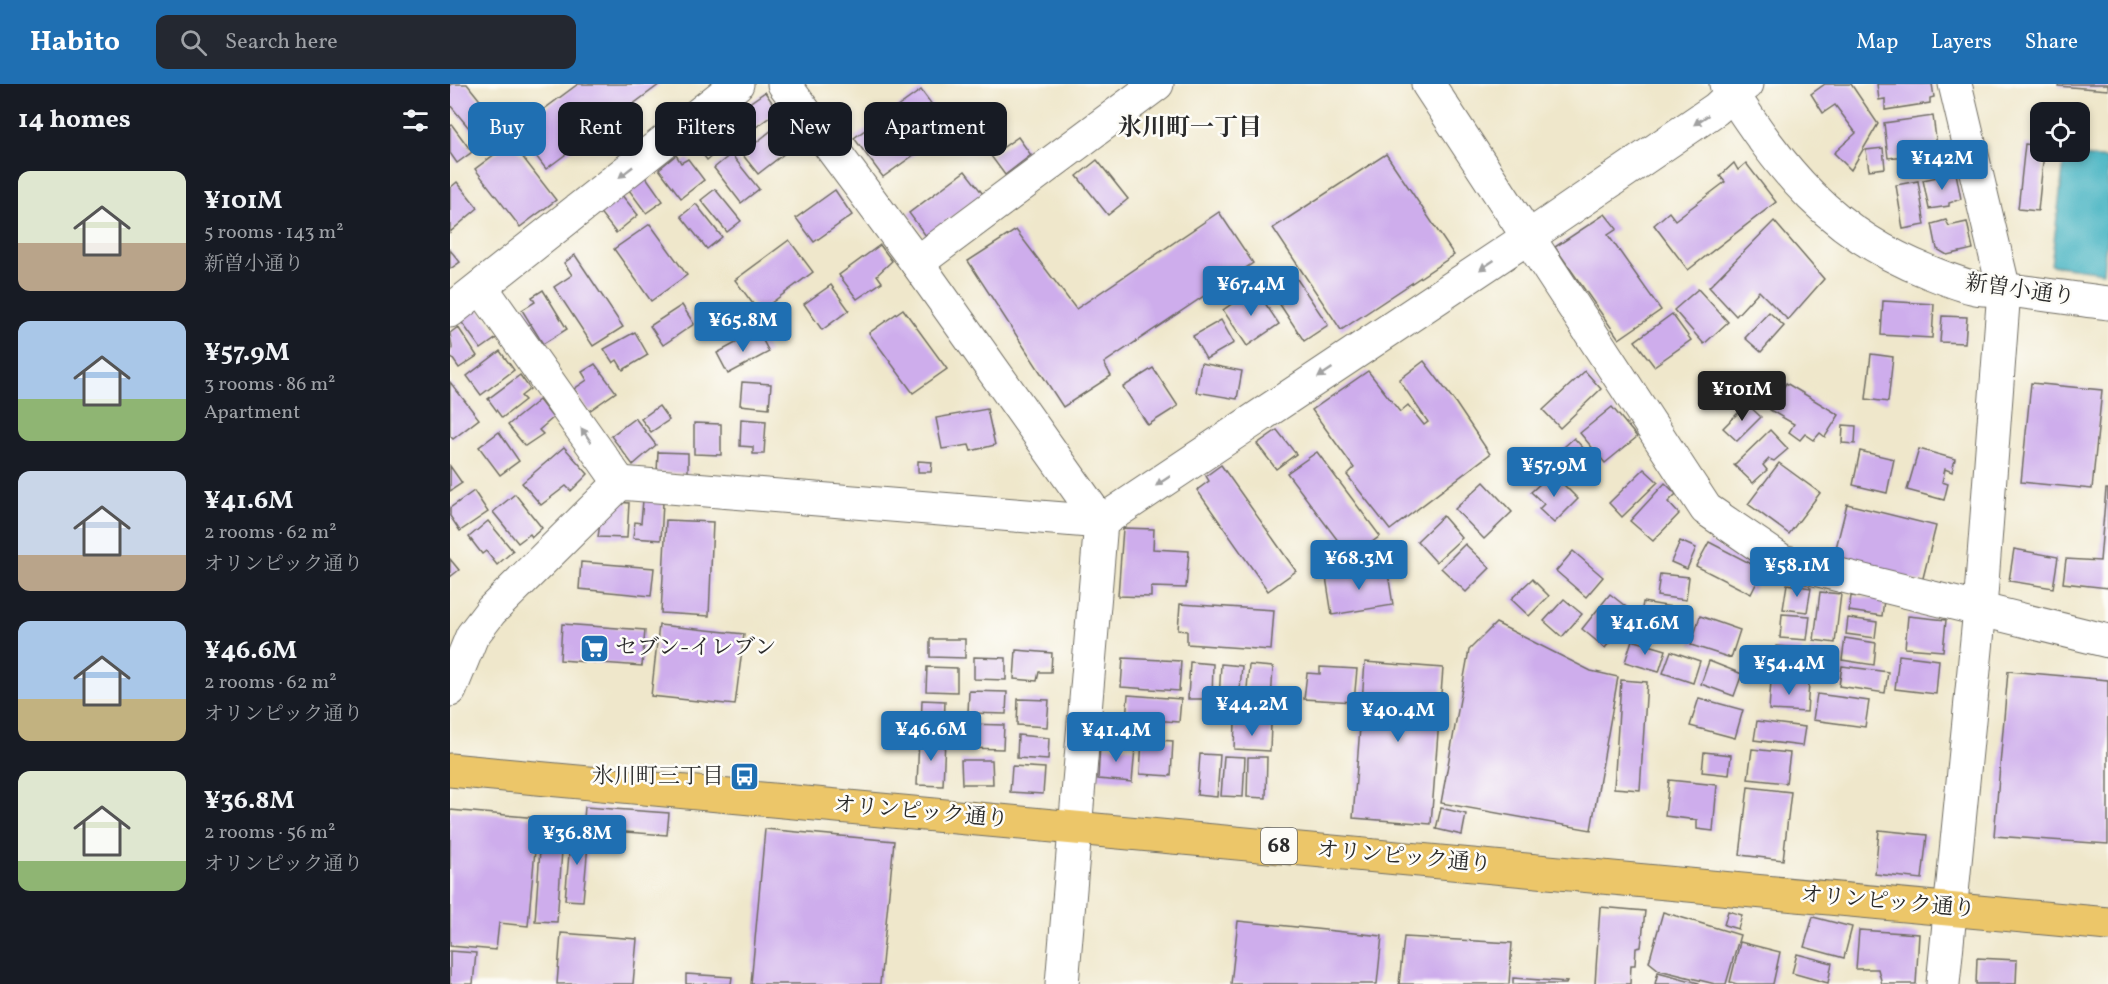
<!DOCTYPE html>
<html lang="en">
<head>
<meta charset="utf-8">
<style>
	body { margin:0; font-family:Vollkorn,"Noto Serif JP",serif; background:#242831; color:#f1f3f6; height:100vh; display:flex; flex-direction:column; font-size:22px; white-space:nowrap }
	* { box-sizing:border-box; margin:0 }
	p { font-size:20px; color:#9ea1a6 }
	.icon { flex:none; width:33px; height:33px; fill:none; stroke:currentColor; stroke-width:2; stroke-linecap:round; stroke-linejoin:round }
	.map { position:relative; flex:1; overflow:hidden }
	.drawer { display:flex; flex-direction:column; background:#171b24; width:450px }
	.drawer>* { flex:none }
	.top-card { position:absolute; left:18px; top:18px; width:570px; height:54px; display:flex; gap:12px }
	.controls { position:absolute; left:1580px; top:18px; display:grid; gap:12px }
	.controls a { display:grid; place-items:center; width:60px; height:60px; border-radius:12px; background:#171b24; box-shadow:0 3px 9px #0003; font-size:30px }
	.price { position:absolute; translate:-50% -51px; padding:0 14px; border-radius:6px; background:#1f6fb2; color:#fff; font-size:20px; line-height:39px; filter:drop-shadow(0 2px 3px #0008) }
	.price::after { content:''; position:absolute; left:50%; top:36px; width:18px; height:14px; margin-left:-9px; background:inherit; clip-path:polygon(0 0,100% 0,50% 100%) }
	.price.active { background:#222; color:#fff }
	ul { padding:0; list-style:none }
	li { display:flex; align-items:center; gap:18px; height:150px; padding:0 18px }
	li span { display:grid; place-items:center; flex:none; width:168px; height:120px; border-radius:12px; color:#555 }
	li>.icon { margin-inline-start:auto }
	span .icon { width:72px; height:72px; fill:#fffc; stroke-width:1 }
	li b { font-size:26px }
	h2 { display:flex; justify-content:space-between; align-items:center; height:72px; padding:0 18px; font-size:26px }
	.chip { padding:0 21px; border-radius:12px; background:#171b24; box-shadow:0 3px 9px #0003; font-size:21px; line-height:54px }
	.chip.active { background:#1f6fb2; color:#fff }
	header { display:flex; align-items:center; gap:36px; box-sizing:border-box; height:84px; padding:0 30px; background:#1f6fb2; color:#fff }
	header strong { font-size:28px }
	nav { display:flex; gap:33px; margin-inline-start:auto; font-size:21px }
	.search { width:420px; height:54px; background:#242831; display:flex; align-items:center; gap:15px; box-sizing:border-box; padding:0 21px; border-radius:12px; color:#9ea1a6; font-size:22px }
	main { display:flex; flex:1; min-height:0 }
	.map>svg:first-child { display:block }
	.water { fill:#47b4c2; stroke:#397076; stroke-width:1.5 }
	.building { fill:#ceadec }
	.lines { fill:none; stroke-linecap:round; stroke-linejoin:round }
	.minor-casing { stroke:#706d63; stroke-width:35 }
	.major-casing { stroke:#706d63; stroke-width:35 }
	.minor { stroke:#fff; stroke-width:33 }
	.major { stroke:#ecc669; stroke-width:33 }
	.oneway { fill:#a0a0a0 }
	.labels { text-anchor:middle; dominant-baseline:central; stroke-width:5; stroke-linejoin:round; paint-order:stroke }
	.shield { fill:#fdfcf7; stroke:#6a6a68; stroke-width:1.5 }
	.shield-label { font-size:21px; font-weight:bold; fill:#2b2b2b }
	.street-label { font-size:22px; fill:#2b2b2b; stroke:#fdfcf7 }
	.poi-label { font-size:22px; fill:#2b2b2b; stroke:#fdfcf7; text-anchor:start }
	.neighbourhood-label { font-size:24px; font-weight:bold; fill:#2b2b2b; stroke:#fdfcf7 }
</style>
</head>
<body>
<header>
<strong>Habito</strong>
<div class="search"><svg class="icon" aria-label="search" viewBox="0 0 24 24"><circle cx="10" cy="10" r="6"/><path d="M15 15l6 6"/></svg>Search here</div>
<nav><a>Map</a><a>Layers</a><a>Share</a></nav>
</header>
<main>
<section class="drawer">
<h2>14 homes<svg class="icon" aria-label="filters" viewBox="0 0 24 24"><path d="M4 7h16M4 17h16"/><circle cx="9" cy="7" r="2"/><circle cx="15" cy="17" r="2"/></svg></h2>
<ul>
<li><span style="background:linear-gradient(#dfe7d0 60%,#b9a48a 0)"><svg class="icon" aria-label="home" viewBox="0 0 24 24"><path d="M3 11l9-7 9 7M6 9v11h12V9"/></svg></span><div><b>¥101M</b><p>5 rooms · 143 m²</p><p>新曽小通り</p></div></li>
<li><span style="background:linear-gradient(#a9c7e8 65%,#8fb573 0)"><svg class="icon" aria-label="home" viewBox="0 0 24 24"><path d="M3 11l9-7 9 7M6 9v11h12V9"/></svg></span><div><b>¥57.9M</b><p>3 rooms · 86 m²</p><p>Apartment</p></div></li>
<li><span style="background:linear-gradient(#c9d6e8 70%,#b9a48a 0)"><svg class="icon" aria-label="home" viewBox="0 0 24 24"><path d="M3 11l9-7 9 7M6 9v11h12V9"/></svg></span><div><b>¥41.6M</b><p>2 rooms · 62 m²</p><p>オリンピック通り</p></div></li>
<li><span style="background:linear-gradient(#a9c7e8 65%,#c2b280 0)"><svg class="icon" aria-label="home" viewBox="0 0 24 24"><path d="M3 11l9-7 9 7M6 9v11h12V9"/></svg></span><div><b>¥46.6M</b><p>2 rooms · 62 m²</p><p>オリンピック通り</p></div></li>
<li><span style="background:linear-gradient(#dfe7d0 75%,#8fb573 0)"><svg class="icon" aria-label="home" viewBox="0 0 24 24"><path d="M3 11l9-7 9 7M6 9v11h12V9"/></svg></span><div><b>¥36.8M</b><p>2 rooms · 56 m²</p><p>オリンピック通り</p></div></li>
</ul>
</section>
<div class="map">
<svg width="1658" height="900" viewBox="0 0 1658 900">
	<rect width="100%" height="100%" fill="#fdfcf7"/>
	<filter id="ink" filterUnits="userSpaceOnUse"><feTurbulence type="fractalNoise" baseFrequency=".0167" numOctaves="2"/><feDisplacementMap in="SourceGraphic" scale="12" xChannelSelector="R" yChannelSelector="G"/><feConvolveMatrix kernelMatrix="1 2 1 2 8 2 1 2 1" color-interpolation-filters="sRGB"/></filter>
	<filter id="wash" filterUnits="userSpaceOnUse"><feTurbulence type="fractalNoise" baseFrequency=".008" numOctaves="4" result="noise"/><feDisplacementMap in="SourceGraphic" scale="24" xChannelSelector="R" yChannelSelector="G"/><feGaussianBlur stdDeviation="1.35" result="paint"/><feColorMatrix in="noise" values="0 0 0 0 0 0 0 0 0 0 0 0 0 0 0 0 0 1.4 0 .05"/><feComposite in="paint" operator="in"/></filter>
	<g filter="url(#wash)">
		<rect width="100%" height="100%" fill="#efe7cb"/>
		<polygon class="water" points="1615,70 1658,75 1658,143 1653,188 1601,181"/>
		<g id="blocks">
			<g class="building">
				<polygon points="0,0 17,0 53,45 33,61 0,21"/>
				<polygon points="128,0 210,0 96,85 66,46"/>
				<polygon points="1375,0 1401,0 1428,40 1401,86 1384,69 1406,49 1385,21 1373,29 1361,10"/>
				<polygon points="1427,0 1482,0 1484,13 1480,14 1480,19 1435,26 1435,15 1429,16"/>
				<polygon points="1608,0 1658,0 1658,6 1608,2"/>
				<polygon points="471,6 500,45 433,93 404,54"/>
				<polygon points="315,8 328,27 302,46 288,27"/>
				<polygon points="1483,32 1487,62 1463,65 1464,71 1438,74 1434,39"/>
				<polygon points="333,37 349,58 308,90 292,70"/>
				<polygon points="2,41 22,68 7,79 0,69 0,42"/>
				<polygon points="260,47 273,63 257,76 244,59"/>
				<polygon points="568,53 581,71 555,91 541,72"/>
				<polygon points="61,58 106,116 70,143 25,85"/>
				<polygon points="1575,60 1590,62 1590,68 1594,68 1588,127 1568,125"/>
				<polygon points="1433,64 1435,84 1419,86 1416,66"/>
				<polygon points="281,70 309,105 291,119 264,84"/>
				<polygon points="936,70 1004,171 891,246 823,144"/>
				<polygon points="226,71 231,79 238,75 254,96 231,114 209,85"/>
				<polygon points="647,76 678,115 658,131 627,92"/>
				<polygon points="1284,79 1288,86 1296,79 1326,118 1238,186 1204,141 1219,128 1225,136 1275,98 1270,92"/>
				<polygon points="515,87 533,110 476,152 459,129"/>
				<polygon points="1506,89 1511,115 1499,119 1499,122 1479,125 1473,96"/>
				<polygon points="196,93 213,117 196,129 179,106"/>
				<polygon points="1468,97 1475,141 1453,145 1446,101"/>
				<polygon points="7,98 28,124 0,148 0,104"/>
				<polygon points="265,105 291,137 277,148 251,116"/>
				<polygon points="385,106 402,131 364,158 346,134"/>
				<polygon points="170,109 188,131 166,149 148,126"/>
				<polygon points="246,120 272,153 257,165 231,132"/>
				<polygon points="769,128 803,179 654,279 661,292 613,323 518,177 566,146 626,225"/>
				<polygon points="1155,130 1167,145 1158,151 1211,226 1169,255 1105,163"/>
				<polygon points="1496,136 1499,142 1517,138 1523,165 1497,171 1487,165 1482,140"/>
				<polygon points="1324,137 1374,195 1338,236 1309,207 1286,232 1259,203"/>
				<polygon points="200,140 237,191 201,217 164,165"/>
				<polygon points="339,156 363,188 309,228 285,196"/>
				<polygon points="430,161 442,177 427,191 432,198 407,215 389,191"/>
				<polygon points="0,166 10,178 0,185"/>
				<polygon points="125,171 173,243 143,262 104,203 122,191 114,179"/>
				<polygon points="847,195 878,241 854,257 823,210"/>
				<polygon points="381,201 399,226 372,246 354,220"/>
				<polygon points="805,204 829,240 797,262 773,226"/>
				<polygon points="1248,205 1278,238 1254,260 1224,226"/>
				<polygon points="93,206 117,245 93,260 72,226 85,218 82,213"/>
				<polygon points="1433,217 1484,220 1482,254 1431,251"/>
				<polygon points="232,221 244,240 213,261 200,242"/>
				<polygon points="28,224 48,253 31,265 10,236"/>
				<polygon points="453,225 497,285 463,309 419,249"/>
				<polygon points="1319,228 1334,242 1311,268 1295,254"/>
				<polygon points="1222,230 1241,256 1204,282 1185,257"/>
				<polygon points="1492,232 1517,233 1515,259 1490,258"/>
				<polygon points="771,236 784,259 756,275 743,252"/>
				<polygon points="8,243 27,272 9,284 0,271 2,264 0,249"/>
				<polygon points="308,247 319,268 278,290 267,269"/>
				<polygon points="185,248 198,271 173,286 167,276 163,279 154,265"/>
				<polygon points="50,267 64,286 31,311 17,292"/>
				<polygon points="1421,270 1443,273 1438,318 1416,315"/>
				<polygon points="974,277 1005,318 1040,370 940,446 897,391 904,384 862,326 918,287 950,328 958,321 974,341 978,338 949,296"/>
				<polygon points="751,279 792,287 787,315 746,308"/>
				<polygon points="145,280 166,308 139,327 124,305 137,296 132,288"/>
				<polygon points="703,284 728,322 698,341 673,303"/>
				<polygon points="1135,287 1151,305 1110,344 1093,326"/>
				<polygon points="70,291 80,305 71,312 75,316 52,334 38,315"/>
				<polygon points="0,298 29,335 3,355 0,352"/>
				<polygon points="292,298 321,300 319,324 290,321"/>
				<polygon points="1336,299 1389,331 1375,353 1370,349 1364,356 1355,350 1350,356 1339,348 1344,340 1320,326"/>
				<polygon points="1581,299 1652,306 1642,405 1571,398"/>
				<polygon points="89,316 103,334 89,346 93,350 75,362 58,341"/>
				<polygon points="1297,320 1311,333 1287,357 1273,344"/>
				<polygon points="209,322 219,336 201,348 191,335"/>
				<polygon points="1162,323 1187,353 1155,379 1130,349"/>
				<polygon points="537,325 545,361 521,367 519,361 492,365 486,334"/>
				<polygon points="185,334 206,361 183,381 161,352"/>
				<polygon points="291,335 316,337 314,370 303,370 303,363 290,362"/>
				<polygon points="244,339 271,340 271,371 244,370"/>
				<polygon points="1393,341 1406,342 1405,360 1392,359"/>
				<polygon points="827,346 846,370 826,385 807,360"/>
				<polygon points="1320,346 1338,365 1324,377 1319,375 1313,381 1317,386 1303,399 1284,381"/>
				<polygon points="49,348 69,377 50,391 29,363"/>
				<polygon points="1124,354 1149,381 1130,398 1105,371"/>
				<polygon points="114,363 138,390 121,407 116,402 91,421 72,399"/>
				<polygon points="1469,365 1505,375 1502,388 1495,385 1492,398 1498,400 1494,416 1457,406"/>
				<polygon points="1410,367 1444,375 1437,409 1403,401"/>
				<polygon points="208,368 238,369 238,389 207,388"/>
				<polygon points="867,368 930,452 901,474 837,389"/>
				<polygon points="468,377 482,378 481,388 468,388"/>
				<polygon points="1329,379 1370,409 1339,450 1298,420"/>
				<polygon points="771,381 846,487 818,507 747,406 759,397 756,392"/>
				<polygon points="0,382 12,399 0,407"/>
				<polygon points="1194,385 1208,398 1172,433 1159,419"/>
				<polygon points="1102,389 1128,415 1104,439 1089,425 1094,420 1081,408"/>
				<polygon points="1034,398 1062,428 1034,455 1005,425"/>
				<polygon points="1215,399 1226,410 1218,418 1229,430 1203,457 1180,437"/>
				<polygon points="1656,405 1658,405 1658,504 1613,499 1616,475 1650,477"/>
				<polygon points="24,407 38,428 10,447 0,432 0,424"/>
				<polygon points="65,410 92,444 82,453 80,450 68,459 43,428"/>
				<polygon points="193,416 213,418 211,456 183,454 185,438 191,439"/>
				<polygon points="166,418 179,419 177,454 148,453 151,433"/>
				<polygon points="1397,420 1486,442 1472,498 1383,476"/>
				<polygon points="993,432 1012,454 986,478 967,457"/>
				<polygon points="216,436 263,438 259,532 211,529"/>
				<polygon points="38,437 63,467 47,481 36,467 32,470 19,453"/>
				<polygon points="673,444 704,445 703,465 739,467 736,504 701,503 701,513 668,512"/>
				<polygon points="1230,457 1246,464 1237,485 1221,478"/>
				<polygon points="1259,458 1313,486 1301,510 1246,482"/>
				<polygon points="1015,460 1040,484 1016,508 991,484"/>
				<polygon points="1564,465 1608,473 1603,504 1559,497"/>
				<polygon points="1123,467 1153,493 1136,513 1106,487"/>
				<polygon points="0,475 9,486 0,493"/>
				<polygon points="131,478 204,484 201,512 129,505"/>
				<polygon points="937,483 943,521 882,531 876,493"/>
				<polygon points="1210,490 1239,493 1236,516 1207,512"/>
				<polygon points="1082,495 1099,512 1079,532 1061,515"/>
				<polygon points="1337,500 1361,504 1357,528 1333,525"/>
				<polygon points="1370,508 1391,510 1385,559 1364,556"/>
				<polygon points="1160,510 1184,529 1155,564 1132,545"/>
				<polygon points="1401,512 1434,516 1432,532 1399,527"/>
				<polygon points="1114,515 1132,530 1112,553 1094,537"/>
				<polygon points="1193,518 1240,526 1235,551 1189,543"/>
				<polygon points="730,520 824,526 821,566 737,560 737,547 728,546"/>
				<polygon points="1332,530 1360,532 1357,556 1330,554"/>
				<polygon points="1250,532 1290,546 1281,574 1241,561"/>
				<polygon points="1458,532 1496,536 1493,567 1455,564"/>
				<polygon points="1398,534 1427,538 1425,554 1396,550"/>
				<polygon points="1046,539 1141,587 1168,593 1141,746 991,719 1019,566"/>
				<polygon points="112,540 195,546 192,582 110,576"/>
				<polygon points="209,541 294,550 285,621 201,612"/>
				<polygon points="1395,554 1426,559 1424,581 1392,576"/>
				<polygon points="480,555 515,555 515,574 480,573"/>
				<polygon points="1182,556 1216,566 1209,588 1175,578"/>
				<polygon points="1326,562 1352,564 1350,587 1324,584"/>
				<polygon points="1360,565 1385,568 1382,592 1357,589"/>
				<polygon points="566,566 602,569 601,588 589,588 587,597 564,595"/>
				<polygon points="1221,567 1250,577 1243,599 1213,589"/>
				<polygon points="1449,571 1489,576 1486,610 1445,605"/>
				<polygon points="524,573 556,574 556,596 524,595"/>
				<polygon points="673,574 731,577 729,607 671,603"/>
				<polygon points="1259,577 1292,590 1284,612 1251,600"/>
				<polygon points="740,578 763,580 762,615 738,615"/>
				<polygon points="915,578 993,584 981,740 903,734"/>
				<polygon points="771,580 792,582 789,617 769,616"/>
				<polygon points="799,581 823,583 821,619 796,617"/>
				<polygon points="1392,582 1438,588 1435,609 1389,602"/>
				<polygon points="477,583 507,584 507,608 476,607"/>
				<polygon points="870,583 907,585 904,618 854,615 857,589 870,590"/>
				<polygon points="1558,587 1658,596 1658,760 1544,752"/>
				<polygon points="1171,596 1197,598 1190,706 1164,704"/>
				<polygon points="1321,596 1359,599 1357,628 1319,626"/>
				<polygon points="519,607 557,608 556,630 518,629"/>
				<polygon points="1367,610 1419,617 1415,643 1363,636"/>
				<polygon points="678,611 731,615 729,638 676,634"/>
				<polygon points="1249,614 1293,626 1285,654 1240,642"/>
				<polygon points="568,615 599,616 597,643 567,641"/>
				<polygon points="472,616 495,617 494,645 471,645"/>
				<polygon points="1307,637 1355,643 1352,662 1304,656"/>
				<polygon points="785,638 821,640 820,667 784,665"/>
				<polygon points="516,640 554,641 553,665 516,664"/>
				<polygon points="568,651 599,654 598,676 567,674"/>
				<polygon points="469,654 495,655 493,702 467,701"/>
				<polygon points="692,655 723,657 721,692 690,690"/>
				<polygon points="650,661 685,664 682,698 648,695"/>
				<polygon points="1302,665 1340,669 1336,699 1298,695"/>
				<polygon points="1254,668 1281,671 1279,691 1252,688"/>
				<polygon points="750,670 770,671 767,713 747,711"/>
				<polygon points="774,672 795,673 793,713 771,712"/>
				<polygon points="798,673 817,673 816,714 797,713"/>
				<polygon points="511,676 542,676 543,700 512,700"/>
				<polygon points="562,682 595,684 593,710 560,708"/>
				<polygon points="1219,696 1267,701 1263,747 1247,745 1247,736 1215,732"/>
				<polygon points="1298,703 1341,708 1333,776 1290,771"/>
				<polygon points="135,723 219,729 217,751 133,745"/>
				<polygon points="991,724 1016,730 1012,751 986,745"/>
				<polygon points="0,726 88,734 78,842 49,839 46,866 0,862"/>
				<polygon points="92,737 114,738 107,838 85,837"/>
				<polygon points="315,745 444,757 430,900 301,900"/>
				<polygon points="1429,746 1477,751 1472,795 1425,790"/>
				<polygon points="121,747 139,749 133,817 115,816"/>
				<polygon points="1150,823 1195,827 1191,863 1186,864 1185,881 1181,881 1180,900 1145,900"/>
				<polygon points="1278,827 1292,831 1288,845 1274,841"/>
				<polygon points="1213,828 1290,851 1276,900 1265,900 1209,886 1199,878"/>
				<polygon points="1363,833 1402,843 1394,874 1354,863"/>
				<polygon points="788,837 932,852 927,900 781,900"/>
				<polygon points="1409,846 1469,850 1466,900 1432,900 1428,885 1406,885"/>
				<polygon points="111,849 187,855 183,900 107,900"/>
				<polygon points="954,853 1062,859 1059,900 949,900"/>
				<polygon points="1290,858 1330,868 1323,900 1287,900 1280,898"/>
				<polygon points="0,867 26,869 23,900 0,900"/>
				<polygon points="1347,870 1382,879 1378,899 1342,889"/>
				<polygon points="1527,874 1567,876 1566,900 1526,900"/>
				<polygon points="1208,888 1249,899 1249,900 1205,900"/>
				<polygon points="236,890 282,893 281,900 236,900"/>
				<polygon points="1063,894 1117,898 1116,900 1063,900"/>
			</g>
		</g>
	</g>
	<g filter="url(#ink)">
		<use href="#blocks" fill-opacity="0" stroke="#706d63" stroke-width="1.5"/>
		<g class="lines">
			<defs>
				<g id="minor">
					<polyline points="334,0 467,179 651,438 612,900"/>
					<polyline points="978,0 1256,425 1332,477 1658,557"/>
					<path d="M1276 0C1331 86 1381 150 1479 188 1494 194 1511 201 1526 204 1537 206 1548 205 1558 206 1592 210 1625 215 1658 219"/>
					<polyline points="467,179 707,0"/>
					<polyline points="31,203 170,399"/>
					<polyline points="0,227 287,0"/>
					<polyline points="0,606 22,552 41,527 170,399 651,438 1077,154 1266,25 1282,10 1297,0"/>
					<polyline points="1493,900 1530,525 1554,206 1505,0"/>
				</g>
				<polyline id="major" points="0,686 1658,840"/>
			</defs>
			<use href="#minor" class="minor-casing"/>
			<use href="#major" class="major-casing"/>
			<use href="#minor" class="minor"/>
			<use href="#major" class="major"/>
		</g>
		<defs><path id="oneway-solid" d="M-6-.8H1V-3.2L6.5 0L1 3.2V.8H-6Z" transform="scale(1.5)"/></defs>
		<g class="oneway">
			<use href="#oneway-solid" transform="translate(1251 36) rotate(146)"/>
			<use href="#oneway-solid" transform="translate(176 88) rotate(142)"/>
			<use href="#oneway-solid" transform="translate(1037 181) rotate(146)"/>
			<use href="#oneway-solid" transform="translate(875 289) rotate(146)"/>
			<use href="#oneway-solid" transform="translate(136 351) rotate(-125)"/>
			<use href="#oneway-solid" transform="translate(713 397) rotate(146)"/>
		</g>
	</g>
	<defs>
		<symbol id="supermarket-square" viewBox="-11 -11 22 22"><rect x="-9" y="-9" width="18" height="18" rx="4" fill="#1f6fb2" stroke="#fdfcf7"/><path d="M-6-5.5h2.5l.6 2H6L4.5 2H-2.5L-4.4-4H-6ZM-1.5 3.2a1.3 1.3 0 1 0 .1 0ZM3 3.2a1.3 1.3 0 1 0 .1 0Z" fill="#fff"/></symbol>
		<symbol id="bus-square" viewBox="-11 -11 22 22"><rect x="-9" y="-9" width="18" height="18" rx="4" fill="#1f6fb2" stroke="#fdfcf7"/><path d="M-5-6H5V4H4V6H2V4H-2V6H-4V4H-5ZM-3.5-4V0h7V-4ZM-3.5 1.2v1.5H-2V1.2ZM2 1.2v1.5H3.5V1.2Z" fill="#fff"/></symbol>
	</defs>
	<g fill-rule="evenodd">
		<use href="#supermarket-square" x="128" y="548" width="33" height="33"/>
		<use href="#bus-square" x="278" y="676" width="33" height="33"/>
	</g>
	<g class="labels">
		<rect class="shield" x="811" y="744" width="36" height="36" rx="4.5"/>
		<g class="shield-label">
			<text x="829" y="762">68</text>
		</g>
		<g class="street-label">
			<text transform="translate(1570 207) rotate(8)">新曽小通り</text>
			<text transform="translate(471 729) rotate(5)">オリンピック通り</text>
			<text transform="translate(954 774) rotate(5)">オリンピック通り</text>
			<text transform="translate(1438 819) rotate(5)">オリンピック通り</text>
		</g>
		<g class="poi-label">
			<text x="165" y="564">セブン-イレブン</text>
			<text x="274" y="693" text-anchor="end">氷川町三丁目</text>
		</g>
		<g class="neighbourhood-label">
			<text x="740" y="45">氷川町一丁目</text>
		</g>
	</g>
</svg>
<div class="controls">
<a><svg class="icon" aria-label="locate" viewBox="0 0 24 24"><circle cx="12" cy="12" r="6"/><path d="M12 2v4M12 18v4M2 12h4M18 12h4"/></svg></a>
</div>
<b class="price" style="left:1492px;top:107px">¥142M</b>
<b class="price" style="left:801px;top:233px">¥67.4M</b>
<b class="price" style="left:293px;top:269px">¥65.8M</b>
<b class="price active" style="left:1292px;top:338px">¥101M</b>
<b class="price" style="left:1104px;top:414px">¥57.9M</b>
<b class="price" style="left:909px;top:507px">¥68.3M</b>
<b class="price" style="left:1347px;top:514px">¥58.1M</b>
<b class="price" style="left:1195px;top:572px">¥41.6M</b>
<b class="price" style="left:1339px;top:612px">¥54.4M</b>
<b class="price" style="left:802px;top:653px">¥44.2M</b>
<b class="price" style="left:948px;top:659px">¥40.4M</b>
<b class="price" style="left:481px;top:678px">¥46.6M</b>
<b class="price" style="left:666px;top:679px">¥41.4M</b>
<b class="price" style="left:127px;top:782px">¥36.8M</b>
<div class="top-card">
<a class="chip active">Buy</a>
<a class="chip">Rent</a>
<a class="chip">Filters</a>
<a class="chip">New</a>
<a class="chip">Apartment</a>
</div>
</div>
</main>
</body>
</html>
